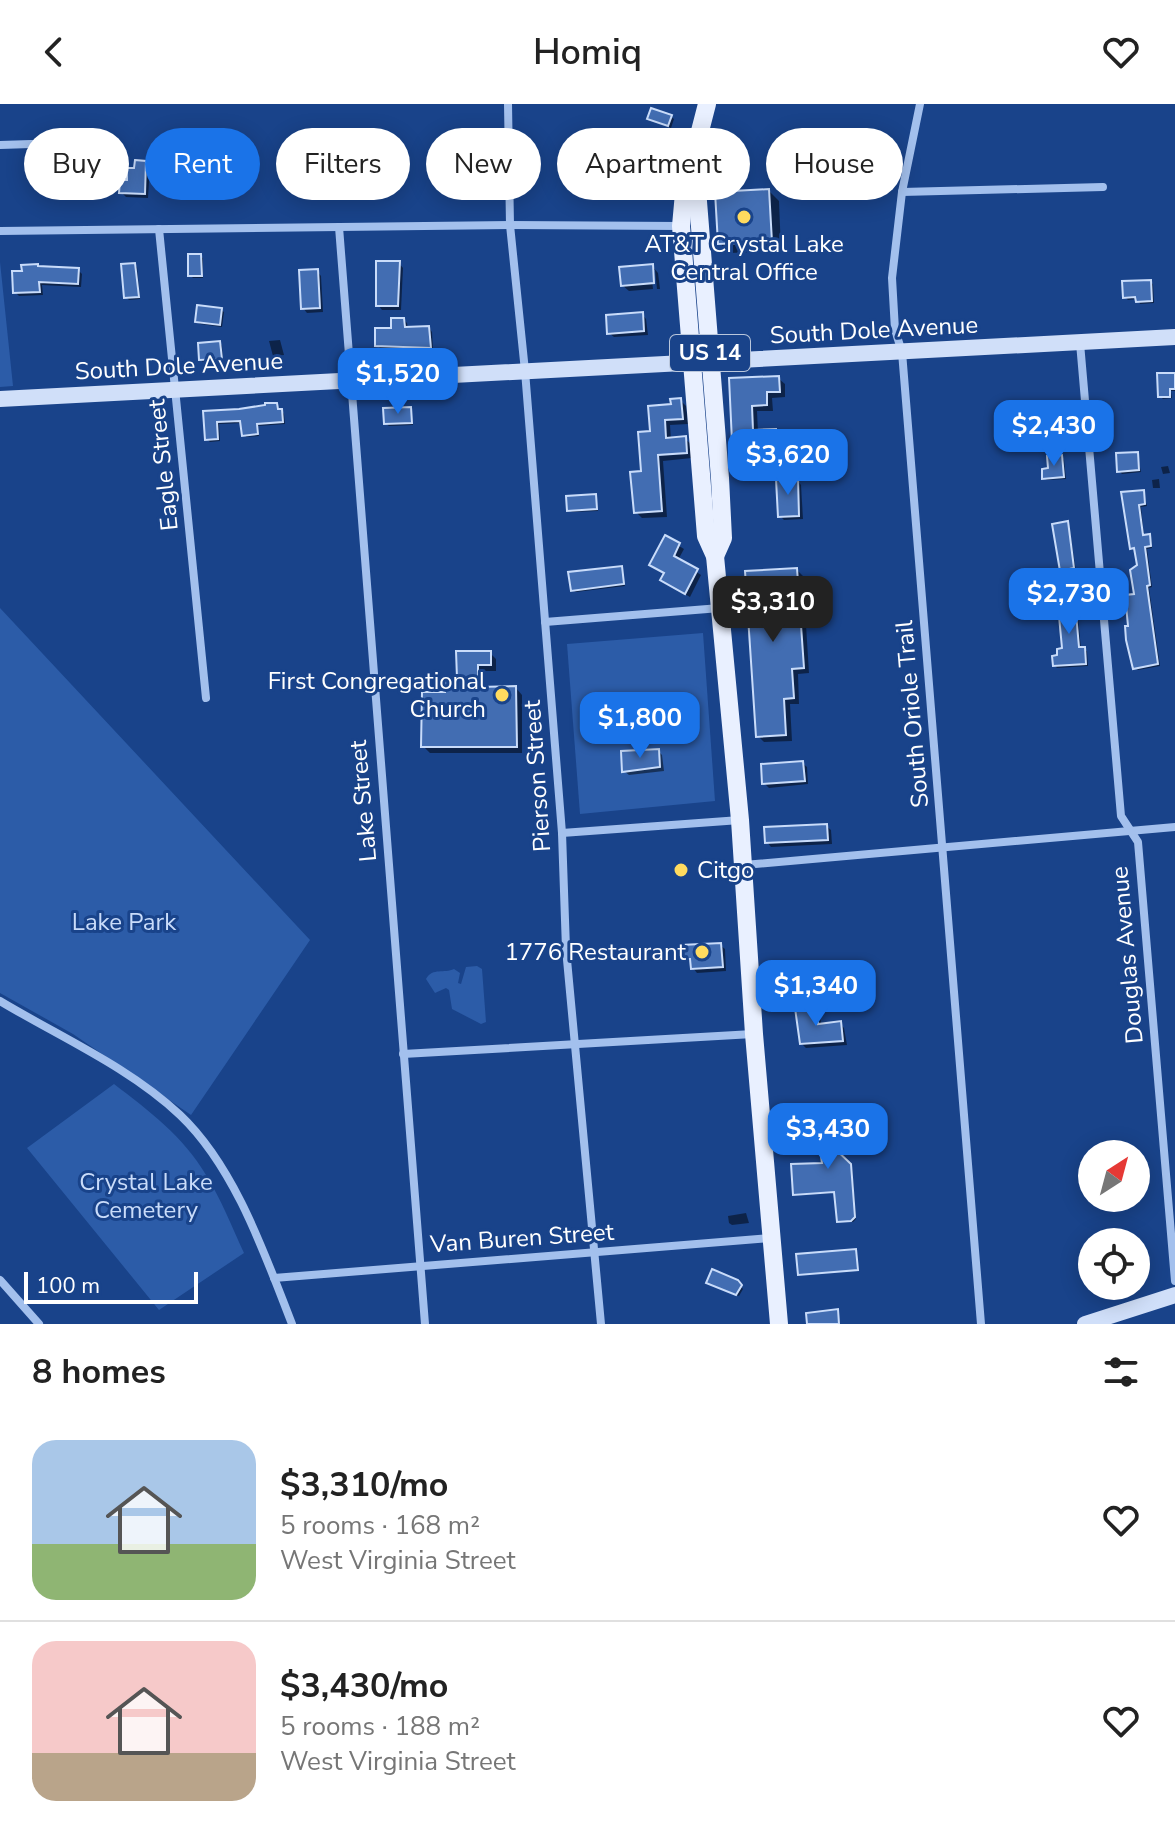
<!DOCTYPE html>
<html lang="en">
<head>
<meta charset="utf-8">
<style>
	body { margin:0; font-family:"Nunito Sans",sans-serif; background:#f2f2f2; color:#222; height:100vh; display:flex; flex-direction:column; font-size:30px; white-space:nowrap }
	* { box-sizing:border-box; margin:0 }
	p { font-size:26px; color:#767676 }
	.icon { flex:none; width:44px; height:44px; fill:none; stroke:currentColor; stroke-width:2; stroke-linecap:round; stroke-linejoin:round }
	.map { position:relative; height:1220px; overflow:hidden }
	.drawer { display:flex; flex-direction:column; background:#fff; flex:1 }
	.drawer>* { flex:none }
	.hud { position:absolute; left:24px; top:24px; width:1128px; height:72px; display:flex; gap:16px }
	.needle { width:52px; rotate:36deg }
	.tools { position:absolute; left:1078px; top:1036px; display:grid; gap:16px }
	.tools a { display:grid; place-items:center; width:72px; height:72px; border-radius:50%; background:#fff; box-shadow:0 4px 20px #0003; font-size:40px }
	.scale { position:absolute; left:24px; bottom:20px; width:174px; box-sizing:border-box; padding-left:8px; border:4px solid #fff; border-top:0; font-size:22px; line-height:28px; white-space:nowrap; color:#fff; -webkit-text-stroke:6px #19438a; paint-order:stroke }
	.price { position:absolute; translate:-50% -68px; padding:0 18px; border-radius:16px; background:#1a73e8; color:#fff; font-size:26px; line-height:52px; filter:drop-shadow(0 2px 4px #0008) }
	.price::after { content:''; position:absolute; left:50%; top:48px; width:24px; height:18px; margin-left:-12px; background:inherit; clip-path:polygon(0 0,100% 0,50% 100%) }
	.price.active { background:#222; color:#fff }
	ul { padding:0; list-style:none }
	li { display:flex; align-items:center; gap:24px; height:200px; padding:0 32px }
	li+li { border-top:2px solid #e0e0e0 }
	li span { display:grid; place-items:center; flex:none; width:224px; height:160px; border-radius:24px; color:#555 }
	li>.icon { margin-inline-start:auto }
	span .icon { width:96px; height:96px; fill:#fffc; stroke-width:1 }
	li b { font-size:34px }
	h2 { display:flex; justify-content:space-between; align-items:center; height:96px; padding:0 32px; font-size:34px }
	.tag { padding:0 28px; border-radius:36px; background:#fff; box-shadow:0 4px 20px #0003; font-size:28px; line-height:72px }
	.tag.active { background:#1a73e8; color:#fff }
	header { display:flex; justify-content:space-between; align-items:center; height:104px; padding:0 32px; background:#fff; font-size:36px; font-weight:600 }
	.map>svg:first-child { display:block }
	.green { fill:#2c5ca8 }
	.shadow { fill:#0007 }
	.building { fill:#426db2; stroke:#c9dcfa; stroke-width:2 }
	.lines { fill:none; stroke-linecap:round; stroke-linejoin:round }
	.street { stroke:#a3c0ed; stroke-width:8 }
	.secondary { stroke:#d0dff9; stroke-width:16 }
	.primary { stroke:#e9f0ff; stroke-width:18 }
	.poi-dot { fill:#ffdb5f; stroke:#19438a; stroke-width:3 }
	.labels { text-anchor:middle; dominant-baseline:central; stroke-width:6; stroke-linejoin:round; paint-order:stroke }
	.shield { fill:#19438a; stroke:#bac7dc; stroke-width:2 }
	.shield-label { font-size:22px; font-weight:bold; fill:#fff }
	.poi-label { font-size:24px; fill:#fff; stroke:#19438a; text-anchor:end }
	.street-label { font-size:24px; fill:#fff; stroke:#19438a }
	.park-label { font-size:24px; fill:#c9dcfa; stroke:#19438a }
</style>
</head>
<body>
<header><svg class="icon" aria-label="back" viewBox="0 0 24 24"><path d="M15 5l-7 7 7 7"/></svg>Homiq<svg class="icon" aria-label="heart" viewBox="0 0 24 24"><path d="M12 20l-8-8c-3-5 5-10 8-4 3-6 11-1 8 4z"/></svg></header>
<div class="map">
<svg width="1175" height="1220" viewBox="0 0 1175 1220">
	<rect width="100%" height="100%" fill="#19438a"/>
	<g class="green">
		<polygon points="0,158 13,282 0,283"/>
		<polygon points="0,504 310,836 191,1011 73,930 0,889"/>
		<polygon points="703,529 715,697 580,710 567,540"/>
		<path d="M477 862 482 865 486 918 481 920 452 905 449 886 446 884 435 889 426 875C433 863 444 870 454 865L460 869 458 879 461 880 466 863Z"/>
		<path d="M114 980C148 1006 184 1033 206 1071 221 1095 232 1123 244 1149L159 1206 27 1044Z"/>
	</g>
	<g class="shadow">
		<polygon points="671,13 674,15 671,24 649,14"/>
		<polygon points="632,57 634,59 637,83 625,84 623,81"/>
		<polygon points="145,59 150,63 148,94 126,93 121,88 136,66"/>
		<polygon points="219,72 221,75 221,90 196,90 193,87"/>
		<polygon points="769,87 779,97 781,147 729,149 720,139"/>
		<polygon points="200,152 203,154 203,174 193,174 190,171"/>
		<polygon points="399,159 403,164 401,206 382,206 378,201"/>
		<polygon points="134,161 137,163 140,195 129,196 126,193"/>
		<polygon points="652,162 658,169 660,185 657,185 655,166 651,166 653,185 629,187 622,181"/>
		<polygon points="78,166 82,170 81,183 42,181 43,191 19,192 15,188 14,169"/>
		<polygon points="317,167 321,172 323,208 307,209 303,204"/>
		<polygon points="1150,178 1153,180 1154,199 1140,200 1138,195 1128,196 1125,193"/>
		<polygon points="221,206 224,208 222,223 200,220 197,217"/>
		<polygon points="642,210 646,215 648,231 614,233 609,229"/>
		<polygon points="404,216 407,219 408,225 429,224 432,228 433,246 381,245 377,241"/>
		<polygon points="280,236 284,251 273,252 269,237"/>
		<polygon points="220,239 222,242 223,257 203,258 201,256"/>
		<polygon points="1175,271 1175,287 1171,287 1172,294 1163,295 1160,292"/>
		<polygon points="778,274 785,280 785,293 772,294 773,307 757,307 758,328 775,327 781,333 783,363 741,364 735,358 731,276"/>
		<polygon points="680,296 686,302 688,320 670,321 671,336 685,335 691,340 692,354 663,357 667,413 642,414 636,408 652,329 673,302"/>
		<polygon points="277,301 284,310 285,320 258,322 259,332 246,333 243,319 219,320 220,337 210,338 207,335 206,309"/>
		<polygon points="410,305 413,321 389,322 386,320"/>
		<polygon points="1137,350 1141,368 1122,370 1119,367"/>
		<polygon points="1061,353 1064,356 1066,375 1047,376 1044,374"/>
		<polygon points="1168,362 1170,369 1163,370 1161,363"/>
		<polygon points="1159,375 1160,384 1153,384 1152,376"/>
		<polygon points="797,376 801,381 803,415 784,416 780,412"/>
		<polygon points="1143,388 1147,402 1141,403 1144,433 1151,435 1152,444 1147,445 1152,483 1149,484 1160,562 1138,566 1135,564 1130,524 1139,462 1137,446 1132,444 1124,390"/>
		<polygon points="595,392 598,407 572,408 569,406"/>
		<polygon points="1067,419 1069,422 1076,467 1064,468 1062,466"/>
		<polygon points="666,434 684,445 678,456 701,471 690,493 667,480 663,476 666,470 656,465"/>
		<polygon points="621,464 625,482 576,488 573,486"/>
		<polygon points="797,466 803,472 809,569 798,570 799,600 790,600 792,637 764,638 758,632"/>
		<polygon points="1074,490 1076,492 1081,545 1087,547 1088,562 1057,564 1055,562 1064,546 1066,513"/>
		<polygon points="490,549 496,555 496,567 483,567 483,584 516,584 522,591 522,649 430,649 423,642 447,590"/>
		<polygon points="658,647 662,651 664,667 629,671 624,667"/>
		<polygon points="802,659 807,663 808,680 769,684 764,679"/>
		<polygon points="826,722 831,726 832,740 771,743 767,738"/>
		<polygon points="720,841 725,845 726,867 697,869 693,864 692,858 684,854"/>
		<polygon points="816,904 820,908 821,921 840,920 844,924 847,941 806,944 801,939"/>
		<polygon points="843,1016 848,1042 832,1044 852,1064 856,1115 853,1118 839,1117 836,1089 795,1090 824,1061"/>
		<polygon points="746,1109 749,1119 732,1121 729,1119 728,1112"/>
		<polygon points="737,1178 743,1185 739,1192 708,1179"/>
	</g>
	<g class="building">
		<polygon points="651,4 672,11 668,22 647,15"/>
		<polygon points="632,55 635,81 621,82 618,56"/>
		<polygon points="135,56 146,57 145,90 119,89 120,76 127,76 127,64 134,64"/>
		<polygon points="191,70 220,70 219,88 191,88"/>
		<polygon points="769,85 772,138 718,140 715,88"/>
		<polygon points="188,150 201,150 202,172 188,172"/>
		<polygon points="376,157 400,157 398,202 376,202"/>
		<polygon points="135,159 139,193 124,194 121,160"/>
		<polygon points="38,160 38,162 79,164 78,180 39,178 40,188 13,189 12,167 22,167 21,161"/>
		<polygon points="653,160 654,179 621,182 619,163"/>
		<polygon points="318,165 320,204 301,205 299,166"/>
		<polygon points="1151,176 1152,197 1136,198 1135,193 1123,194 1122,177"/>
		<polygon points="197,201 222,204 220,221 195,218"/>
		<polygon points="643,208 644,227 607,230 606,211"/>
		<polygon points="391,214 404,214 405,223 429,222 431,244 375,242 375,224 391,224"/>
		<polygon points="220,237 222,255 199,256 198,239"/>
		<polygon points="1157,269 1175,269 1175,285 1170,285 1170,293 1158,293"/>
		<polygon points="779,272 780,288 767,288 767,301 752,302 753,326 776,325 777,357 733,359 729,274"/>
		<polygon points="681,294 683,315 665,316 666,334 686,332 687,349 658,351 662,407 634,409 630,368 641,367 638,328 650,327 648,302 671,300 670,295"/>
		<polygon points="265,299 277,299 278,305 282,305 283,318 257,320 258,330 242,332 240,317 217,318 218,335 205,336 203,307 239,305 265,301"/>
		<polygon points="411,303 412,319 384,320 383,304"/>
		<polygon points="1138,348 1139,366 1117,368 1116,349"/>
		<polygon points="1062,351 1064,373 1042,375 1042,365 1048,364 1047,352"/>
		<polygon points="798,374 799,412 778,413 776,375"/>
		<polygon points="1144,386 1145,400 1139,401 1143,431 1150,430 1151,442 1145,443 1150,481 1147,482 1158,560 1133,565 1126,536 1125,522 1128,522 1125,491 1134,490 1130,466 1137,461 1134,444 1130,445 1121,388"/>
		<polygon points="596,390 597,405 567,407 566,392"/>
		<polygon points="1068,417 1074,464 1060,467 1052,420"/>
		<polygon points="665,431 680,439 674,452 698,465 685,490 660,476 664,469 649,461"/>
		<polygon points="622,462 624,480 571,487 568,468"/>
		<polygon points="797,464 804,564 792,565 794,594 784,595 786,631 756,633 745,467"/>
		<polygon points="1074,487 1079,543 1085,543 1086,560 1053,562 1052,552 1057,551 1057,545 1062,544 1059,512 1064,511 1063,488"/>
		<polygon points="456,547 491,547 491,561 478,561 478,583 516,582 517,643 421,643 422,588 445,588 444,574 457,574"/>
		<polygon points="659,645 660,663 622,668 621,647"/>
		<polygon points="803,657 805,677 762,680 761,660"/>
		<polygon points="827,720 828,736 765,739 764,723"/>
		<polygon points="721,839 723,863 691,865 690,855 682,855 681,841"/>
		<polygon points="817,902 818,920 841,917 843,937 800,940 795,904"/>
		<polygon points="844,1014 847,1041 833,1043 851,1060 855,1113 851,1117 837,1118 834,1088 793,1091 791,1060 822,1059 816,1018"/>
		<polygon points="856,1145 858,1166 798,1171 796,1150"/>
		<polygon points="712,1165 738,1176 742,1181 736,1191 706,1179"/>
		<polygon points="838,1205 839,1220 807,1220 806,1209"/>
	</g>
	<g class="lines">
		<g class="street">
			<polyline points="508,0 510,121 525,267 562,729 566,845 601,1220"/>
			<polyline points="920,0 902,88 892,174 895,226 902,248 981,1220"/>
			<polyline points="0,41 94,38"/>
			<polyline points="902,88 1103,83"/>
			<polyline points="339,123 425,1220"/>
			<polyline points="159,125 206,594"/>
			<polyline points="0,127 510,121 681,122"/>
			<polyline points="1080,239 1121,712 1138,738 1175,1177"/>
			<polyline points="545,518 720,504"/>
			<polyline points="562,729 740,716"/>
			<polyline points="744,761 1175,723"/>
			<path d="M0 897C60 933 129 963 180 1011 235 1063 265 1151 292 1220"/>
			<polyline points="403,950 753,930"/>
			<polyline points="274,1174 771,1134"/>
			<polyline points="0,1176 39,1220"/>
		</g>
		<g class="secondary">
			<polyline points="0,295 1175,233"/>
			<polyline points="1085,1220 1175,1191"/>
		</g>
		<g class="primary">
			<polyline points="707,0 684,89 681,122 706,432 715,452 740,716 754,930 779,1220"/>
			<polyline points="691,70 697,85 720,374 723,434 715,452"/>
		</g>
	</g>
	<g class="poi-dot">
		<circle cx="744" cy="113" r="8"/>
		<circle cx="502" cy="591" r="8"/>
		<circle cx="681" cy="766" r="8"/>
		<circle cx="702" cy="848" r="8"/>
	</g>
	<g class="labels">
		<rect class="shield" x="670" y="231" width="80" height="36" rx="6"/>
		<g class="shield-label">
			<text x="710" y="249">US 14</text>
		</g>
		<g class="poi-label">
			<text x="744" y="140" text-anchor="middle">AT&amp;T Crystal Lake<tspan x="744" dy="28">Central Office</tspan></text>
			<text x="486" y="577">First Congregational<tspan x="486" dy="28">Church</tspan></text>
			<text x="697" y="766" text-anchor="start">Citgo</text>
			<text x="686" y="848">1776 Restaurant</text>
		</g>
		<g class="street-label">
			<text transform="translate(874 226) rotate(-3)">South Dole Avenue</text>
			<text transform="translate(179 262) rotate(-3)">South Dole Avenue</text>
			<text transform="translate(163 361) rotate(-96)">Eagle Street</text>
			<text transform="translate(912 610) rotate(-95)">South Oriole Trail</text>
			<text transform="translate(537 672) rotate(-94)">Pierson Street</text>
			<text transform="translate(363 697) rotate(-95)">Lake Street</text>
			<text transform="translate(1127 851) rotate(-95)">Douglas Avenue</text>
			<text transform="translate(522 1134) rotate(-4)">Van Buren Street</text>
		</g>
		<g class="park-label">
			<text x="124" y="818">Lake Park</text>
			<text x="146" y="1078">Crystal Lake<tspan x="146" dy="28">Cemetery</tspan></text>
		</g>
	</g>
</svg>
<div class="tools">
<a><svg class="needle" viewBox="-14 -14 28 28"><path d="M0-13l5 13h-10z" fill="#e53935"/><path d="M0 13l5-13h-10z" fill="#767676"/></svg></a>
<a><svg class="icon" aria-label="locate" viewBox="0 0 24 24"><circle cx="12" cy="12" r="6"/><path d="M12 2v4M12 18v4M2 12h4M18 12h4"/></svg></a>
</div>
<div class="scale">100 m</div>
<b class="price" style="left:398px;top:312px">$1,520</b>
<b class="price" style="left:1054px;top:364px">$2,430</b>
<b class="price" style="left:788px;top:393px">$3,620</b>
<b class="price" style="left:1069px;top:532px">$2,730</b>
<b class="price active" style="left:773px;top:540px">$3,310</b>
<b class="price" style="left:640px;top:656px">$1,800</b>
<b class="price" style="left:816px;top:924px">$1,340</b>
<b class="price" style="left:828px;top:1067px">$3,430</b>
<div class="hud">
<a class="tag">Buy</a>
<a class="tag active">Rent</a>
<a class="tag">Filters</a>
<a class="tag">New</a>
<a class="tag">Apartment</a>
<a class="tag">House</a>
</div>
</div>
<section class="drawer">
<h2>8 homes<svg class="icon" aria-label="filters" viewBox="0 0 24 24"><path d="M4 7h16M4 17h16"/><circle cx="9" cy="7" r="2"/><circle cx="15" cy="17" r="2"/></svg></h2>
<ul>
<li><span style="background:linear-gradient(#a9c7e8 65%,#8fb573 0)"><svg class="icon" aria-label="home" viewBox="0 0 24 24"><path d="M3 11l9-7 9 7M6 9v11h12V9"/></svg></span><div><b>$3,310/mo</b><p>5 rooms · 168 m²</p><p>West Virginia Street</p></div><svg class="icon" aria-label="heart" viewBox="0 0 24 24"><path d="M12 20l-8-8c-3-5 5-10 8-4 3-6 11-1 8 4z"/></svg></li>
<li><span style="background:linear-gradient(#f6c9c9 70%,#b9a48a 0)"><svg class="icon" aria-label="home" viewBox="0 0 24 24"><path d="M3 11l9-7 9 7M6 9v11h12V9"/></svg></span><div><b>$3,430/mo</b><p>5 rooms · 188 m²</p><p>West Virginia Street</p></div><svg class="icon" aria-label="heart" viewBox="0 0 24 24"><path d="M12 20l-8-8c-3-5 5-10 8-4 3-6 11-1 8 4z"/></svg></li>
</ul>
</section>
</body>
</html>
